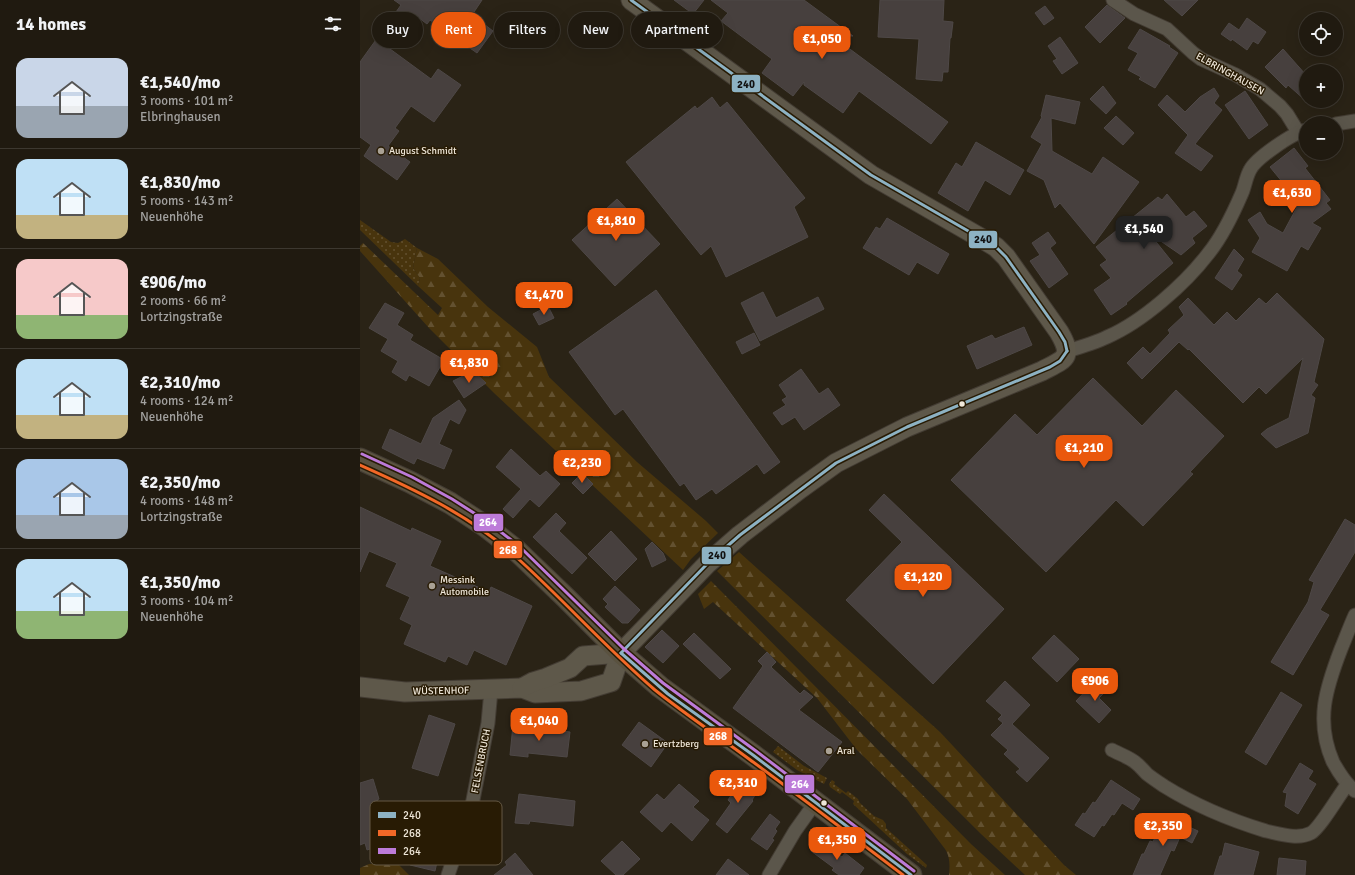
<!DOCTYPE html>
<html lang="en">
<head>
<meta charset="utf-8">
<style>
	body { margin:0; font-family:Signika,sans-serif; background:#282319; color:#f1f3f6; height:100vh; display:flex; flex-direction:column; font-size:15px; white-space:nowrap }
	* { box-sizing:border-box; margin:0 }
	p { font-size:13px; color:#a2a19f }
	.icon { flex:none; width:22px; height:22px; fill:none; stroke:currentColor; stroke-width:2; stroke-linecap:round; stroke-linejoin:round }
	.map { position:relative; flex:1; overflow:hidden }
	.drawer { display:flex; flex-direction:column; background:#201a10; width:360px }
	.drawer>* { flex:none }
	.top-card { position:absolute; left:12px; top:12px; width:380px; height:36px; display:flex; gap:8px }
	.controls { position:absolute; left:939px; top:12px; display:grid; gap:8px }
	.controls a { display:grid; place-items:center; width:44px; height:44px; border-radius:50%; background:#201a10; box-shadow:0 4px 16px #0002,0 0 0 1px #3d3830; font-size:20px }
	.price { position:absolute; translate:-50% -34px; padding:0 9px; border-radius:8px; background:#ea580c; color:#fff; font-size:13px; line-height:26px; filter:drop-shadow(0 1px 2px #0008) }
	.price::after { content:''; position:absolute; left:50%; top:24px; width:12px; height:9px; margin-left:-6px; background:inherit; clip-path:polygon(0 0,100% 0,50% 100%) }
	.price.active { background:#222; color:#fff }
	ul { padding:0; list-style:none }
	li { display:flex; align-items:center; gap:12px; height:100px; padding:0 16px }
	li+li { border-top:1px solid #3d3830 }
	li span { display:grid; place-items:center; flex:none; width:112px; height:80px; border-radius:12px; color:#555 }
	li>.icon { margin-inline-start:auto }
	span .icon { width:48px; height:48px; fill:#fffc; stroke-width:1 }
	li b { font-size:17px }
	h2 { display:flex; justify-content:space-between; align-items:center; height:48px; padding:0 16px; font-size:17px }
	.chip { padding:0 14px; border-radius:18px; background:#201a10; box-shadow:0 4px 16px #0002,0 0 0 1px #3d3830; font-size:14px; line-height:36px }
	.chip.active { background:#ea580c; color:#fff }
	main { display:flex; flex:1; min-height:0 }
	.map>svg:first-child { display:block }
	.green { fill:url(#green-dots) }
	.forest { fill:url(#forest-firs) }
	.building { fill:#47403e; stroke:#4e4847 }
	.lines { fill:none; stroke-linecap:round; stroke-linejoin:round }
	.street-casing { stroke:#433c33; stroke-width:15 }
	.secondary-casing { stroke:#433c33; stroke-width:21 }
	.primary-casing { stroke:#433c33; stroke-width:23 }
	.street { stroke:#5b564b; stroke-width:13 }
	.secondary { stroke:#5e584a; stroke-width:19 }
	.primary { stroke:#5a5240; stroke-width:21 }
	.bus-1-casing { stroke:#281b04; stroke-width:6 }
	.bus-2-casing { stroke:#281b04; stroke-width:6 }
	.bus-3-casing { stroke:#281b04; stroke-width:6 }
	.bus-1 { stroke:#8db2c3; stroke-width:3 }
	.bus-2 { stroke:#f36827; stroke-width:3 }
	.bus-3 { stroke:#bd7bd9; stroke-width:3 }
	.poi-dot { fill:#aaa295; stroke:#281b04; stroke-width:1.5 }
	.bus-dot { fill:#efe7d9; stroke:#281b04; stroke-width:1.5 }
	.labels { text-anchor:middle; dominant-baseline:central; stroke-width:3; stroke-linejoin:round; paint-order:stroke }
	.street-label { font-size:10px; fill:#efe7d9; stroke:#281b04 }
	.poi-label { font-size:10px; fill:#efe7d9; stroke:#281b04; text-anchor:start }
	.key { fill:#281b04; stroke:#645844; stroke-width:1 }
	.key-label { font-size:11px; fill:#efe7d9 }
	.line-badge { stroke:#281b04; stroke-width:1.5 }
	.badge-label { font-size:11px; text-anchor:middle; font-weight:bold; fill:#fff }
	.pale-badge-label { font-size:11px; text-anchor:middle; font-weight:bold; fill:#111 }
</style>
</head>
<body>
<main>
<section class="drawer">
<h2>14 homes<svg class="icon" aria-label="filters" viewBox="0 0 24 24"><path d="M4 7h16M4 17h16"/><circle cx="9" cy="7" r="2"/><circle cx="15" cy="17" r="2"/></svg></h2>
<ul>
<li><span style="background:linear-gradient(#c9d6e8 60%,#9aa5b1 0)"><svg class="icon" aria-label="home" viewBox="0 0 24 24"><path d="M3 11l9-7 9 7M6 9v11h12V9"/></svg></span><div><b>€1,540/mo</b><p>3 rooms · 101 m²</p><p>Elbringhausen</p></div></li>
<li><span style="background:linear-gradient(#bfe0f5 70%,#c2b280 0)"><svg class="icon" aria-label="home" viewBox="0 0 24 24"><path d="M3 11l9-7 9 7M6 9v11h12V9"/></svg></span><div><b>€1,830/mo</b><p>5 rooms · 143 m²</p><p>Neuenhöhe</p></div></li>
<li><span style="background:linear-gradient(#f6c9c9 70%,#8fb573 0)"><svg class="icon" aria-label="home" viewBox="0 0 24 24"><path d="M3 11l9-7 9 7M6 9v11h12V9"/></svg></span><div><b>€906/mo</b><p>2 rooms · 66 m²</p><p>Lortzingstraße</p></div></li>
<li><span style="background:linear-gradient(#bfe0f5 70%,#c2b280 0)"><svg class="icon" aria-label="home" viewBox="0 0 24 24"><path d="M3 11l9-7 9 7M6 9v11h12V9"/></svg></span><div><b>€2,310/mo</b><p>4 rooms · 124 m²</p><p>Neuenhöhe</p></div></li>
<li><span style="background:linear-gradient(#a9c7e8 70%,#9aa5b1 0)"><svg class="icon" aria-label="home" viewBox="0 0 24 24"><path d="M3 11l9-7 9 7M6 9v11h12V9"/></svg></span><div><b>€2,350/mo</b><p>4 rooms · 148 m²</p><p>Lortzingstraße</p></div></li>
<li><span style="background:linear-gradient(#bfe0f5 65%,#8fb573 0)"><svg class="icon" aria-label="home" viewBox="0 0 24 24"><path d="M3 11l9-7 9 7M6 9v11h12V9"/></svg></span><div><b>€1,350/mo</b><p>3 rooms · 104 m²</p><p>Neuenhöhe</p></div></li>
</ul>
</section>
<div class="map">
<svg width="995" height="875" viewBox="0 0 995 875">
	<defs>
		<pattern id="green-dots" width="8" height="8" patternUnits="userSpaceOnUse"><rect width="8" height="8" fill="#48340d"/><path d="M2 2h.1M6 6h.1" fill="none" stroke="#635130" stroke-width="1.8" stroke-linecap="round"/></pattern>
		<pattern id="forest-firs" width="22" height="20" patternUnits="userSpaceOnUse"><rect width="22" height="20" fill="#48340d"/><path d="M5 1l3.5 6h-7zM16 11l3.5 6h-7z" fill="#635130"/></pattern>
	</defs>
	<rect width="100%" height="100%" fill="#2a2316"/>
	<g class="green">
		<polygon points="0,220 31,242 38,243 45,239 57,248 53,268 60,278 58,286 0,230"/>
		<polygon points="418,746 444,766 467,778 464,784 437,770 413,752"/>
		<polygon points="472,780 475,782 474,784 486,793 488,791 498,799 500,803 514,816 523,820 526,824 526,828 567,865 566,868 547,854 493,804 494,801 482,792 480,794 470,787 469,784"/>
	</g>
	<g class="forest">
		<polygon points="3,243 78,315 82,308 58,286 60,278 53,268 57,248 78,259 128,307 177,347 189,377 277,462 346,521 358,533 331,559 323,570 134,393 69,328 0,251 0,246"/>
		<polygon points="379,552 580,732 704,865 716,875 665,875 621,834 357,571"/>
		<path d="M351 581 611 844 645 875H589C590 866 590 856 585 849L547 799 497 750 457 698 353 602 344 609 338 594Z"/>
		<polygon points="36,862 49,875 0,875 0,868 9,864"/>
	</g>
	<g class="building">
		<polygon points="34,0 122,0 112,15 133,31 117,53 70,20 67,24 51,12 26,46 71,79 78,69 101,85 74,122 51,106 35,128 39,131 28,146 50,162 37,180 4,156 11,145 0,137 0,62 41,5"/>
		<polygon points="314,0 344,0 333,14"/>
		<polygon points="351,0 444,0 493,36 471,35 588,122 571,144 499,91 483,113 444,85 444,82 433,96 402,73 412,59 361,21 368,13"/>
		<polygon points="520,0 584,0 583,21 593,22 591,38 590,38 588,72 583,72 582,81 556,79 559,39 518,37"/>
		<polygon points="804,0 838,0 822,16"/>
		<polygon points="747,5 765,18 740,43 725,27"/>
		<polygon points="685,6 694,18 684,25 675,13"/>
		<polygon points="887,18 906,32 898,44 893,41 887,50 872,39 871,41 861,34 869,23 879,30"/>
		<polygon points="780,29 810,46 809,47 818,53 795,88 779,79 781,77 768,70 778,53 768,48"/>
		<polygon points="700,37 718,63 702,74 693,61 697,59 688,46"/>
		<polygon points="923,49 946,75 946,101 928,85 926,88 905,67"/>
		<polygon points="743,86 756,103 746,114 730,99"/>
		<polygon points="854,88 859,96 854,103 862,110 835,144 853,156 841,171 815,153 828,135 798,105 807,95 825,112 840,97"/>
		<polygon points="885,91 908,125 889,139 865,105"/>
		<polygon points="686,95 720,102 715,124 691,118 692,151 732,174 743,157 779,182 734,244 700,203 695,208 684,180 667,171 682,144 671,137 682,117 681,116"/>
		<polygon points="352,97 360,108 367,102 445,198 434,207 448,237 366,277 351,246 341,255 266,162 335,106 337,109"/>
		<polygon points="756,116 774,133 763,145 744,128"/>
		<polygon points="616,142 664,170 650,195 625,180 608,211 578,193 596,163 602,167"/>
		<polygon points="934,148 948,166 945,168 970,200 966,203 971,209 952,223 961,228 948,250 941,246 927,271 892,252 900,238 888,220 900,212 907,224 923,233 937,207 933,203 937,200 910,167"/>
		<polygon points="807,194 826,217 834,211 847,226 832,238 835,243 821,255 789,233 813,263 766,303 767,304 751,315 734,290 751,278 740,265 747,260 736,247 798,197 802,200"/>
		<polygon points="257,199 300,244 255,286 212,240"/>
		<polygon points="527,218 589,254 578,274 557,262 549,275 503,248 516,227 520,229"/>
		<polygon points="688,232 696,243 690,248 708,274 689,288 670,261 680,255 672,243"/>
		<polygon points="874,249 884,259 877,271 882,275 872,290 855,278"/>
		<polygon points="296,290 420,462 404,474 397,464 356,494 352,489 336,500 324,483 320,486 263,409 255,415 209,352"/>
		<polygon points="403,292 416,318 458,297 464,309 400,341 381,303"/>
		<polygon points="917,293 964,339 954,382 958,385 951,395 955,398 948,433 916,448 901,434 907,429 929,418 943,358 906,394 899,387 883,403 829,349 828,350 819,342 782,379 767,363 783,347 790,354 810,333 808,330 824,315 819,307 828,298 854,325 867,312 876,321 899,298 906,304"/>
		<polygon points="25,303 44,313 37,325 53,335 50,340 84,360 69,386 49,375 46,381 32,372 38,361 21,351 28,339 9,328"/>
		<polygon points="188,306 194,318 179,325 173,314"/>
		<polygon points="664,327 672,345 617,369 607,346 632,335 635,339"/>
		<polygon points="394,333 400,345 382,354 376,342"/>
		<polygon points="441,369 459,394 468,388 480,405 444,430 435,417 422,425 413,413 426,405 422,400 427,397 419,385"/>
		<polygon points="113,371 126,383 104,398 93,381"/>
		<polygon points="733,378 782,426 816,390 864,436 830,472 833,474 783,526 756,500 686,572 591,480 655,414 677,435"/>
		<polygon points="99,400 106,410 99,424 90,419 79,444 92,450 84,469 57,458 54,464 22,448 30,429 61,444 73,418"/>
		<polygon points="151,449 180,476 186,471 200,484 179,507 170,499 153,518 143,509 161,489 136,467"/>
		<polygon points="222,473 233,484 223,494 212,483"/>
		<polygon points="524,494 644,609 573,684 486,600 542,542 509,510"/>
		<polygon points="0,507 51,531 52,528 81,541 70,566 129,592 131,587 172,606 146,665 114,650 107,665 88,656 85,662 44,644 52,625 40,619 50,597 26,586 37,563 9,551 0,572"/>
		<polygon points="196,513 206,523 199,531 227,558 212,574 173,537"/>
		<polygon points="985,519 995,525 995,552 960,610 969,615 933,675 911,662 948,602 954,582 949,580"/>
		<polygon points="251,531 277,559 255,581 228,554"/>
		<polygon points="292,542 303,553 306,560 292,567 285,549"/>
		<polygon points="255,586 280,610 268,623 262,623 245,607 248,604 243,599"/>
		<polygon points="302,630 319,646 303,663 285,647"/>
		<polygon points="334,633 371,669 360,679 323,644"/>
		<polygon points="694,635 719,659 697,682 672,658"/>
		<polygon points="407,652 416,662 411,667 440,694 444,690 453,697 439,710 482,742 458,772 373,708 403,666 398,661"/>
		<polygon points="736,680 747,690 739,698 751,710 739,723 716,701"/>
		<polygon points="645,681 670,705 652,724 689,758 667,782 656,772 660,769 644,754 648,750 631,735 643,723 638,719 642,715 626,701"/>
		<polygon points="921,692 942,705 906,765 885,752"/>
		<polygon points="69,715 95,724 78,776 52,768"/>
		<polygon points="279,722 308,743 291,767 262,745"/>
		<polygon points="153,725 210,732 207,757 168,753 168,757 150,755"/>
		<polygon points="940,763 953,771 948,779 956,784 938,814 925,806 927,793 923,792"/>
		<polygon points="383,777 399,789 392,800 393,801 367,833 356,824 371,803 368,800"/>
		<polygon points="13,779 19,799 17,800 32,841 7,850 5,843 0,845 0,783"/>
		<polygon points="751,780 780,799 773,810 762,803 754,815 752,814 744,826 742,825 734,837 715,825 723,813 725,814 733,802 735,803"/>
		<polygon points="319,784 339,801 333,807 349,820 332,841 311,822 302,832 280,812 297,794 304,800"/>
		<polygon points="159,794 215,801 213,826 170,821 169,824 155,823"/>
		<polygon points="410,814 420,822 415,829 417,831 412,839 414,840 407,850 391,839"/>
		<polygon points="62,815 86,821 75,871 50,865"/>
		<polygon points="807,817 838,831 832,843 820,837 814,851 811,850 800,875 773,875 782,854 784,854 790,841 793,842 799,828 801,829"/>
		<polygon points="459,840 482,857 485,853 504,868 499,875 479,875 472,870 474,868 451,851"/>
		<polygon points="262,841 280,859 263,875 256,875 241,861"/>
		<polygon points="865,843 899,852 893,875 854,875 860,856 862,856"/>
		<polygon points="155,853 173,875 134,875 147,865 145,862"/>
		<polygon points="919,858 946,861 945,875 917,875"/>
		<polygon points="368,859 389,875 356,875"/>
	</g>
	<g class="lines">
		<defs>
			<g id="street">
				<polyline points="753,0 774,14 807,29 833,53 841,59 876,75 900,89 920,106 927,114 938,132"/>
				<polyline points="976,124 995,121"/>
				<path d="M707 351C721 347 735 343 747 337 782 322 825 284 848 254 862 237 873 214 882 193 885 186 886 177 890 170 896 158 933 133 946 130"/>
				<path d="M995 615C990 626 986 637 981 649 966 688 955 721 973 762 979 773 985 783 995 791"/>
				<path d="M752 750C759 754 769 757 776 763 780 766 783 770 787 774 792 778 798 782 804 786 836 806 870 820 906 831 920 834 938 840 951 833 960 828 979 795 987 785"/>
				<polyline points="88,875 112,805 128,723 131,690"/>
				<polyline points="409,875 435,831 455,803"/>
			</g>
			<g id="secondary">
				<path d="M0 687 45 692 162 688 175 693 221 691 251 682 261 653 348 563 380 535 440 489 476 463 547 427 682 371C705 359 714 358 699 332L646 257 636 247 626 241 511 175 271 0"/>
				<polyline points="162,688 173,682 186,678 210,668 223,656 261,653"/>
			</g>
			<polyline id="primary" points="0,459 50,482 90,503 125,526 156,550 205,597 261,653 300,687 393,755 551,875"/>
		</defs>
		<use href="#street" class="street-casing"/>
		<use href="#secondary" class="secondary-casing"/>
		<use href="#primary" class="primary-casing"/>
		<use href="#street" class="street"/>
		<use href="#secondary" class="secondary"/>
		<use href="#primary" class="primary"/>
		<defs>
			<g id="bus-1">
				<polyline points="271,0 511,175 636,247 646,257 699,332 705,342 707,351"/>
				<polyline points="261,653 348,563 380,535 476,463 547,427 690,367 700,361 707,351"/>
				<polyline points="261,653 308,694 393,755 551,875"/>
			</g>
			<path id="bus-2" d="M0 465C54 489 109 515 154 555 202 598 245 647 295 690 325 714 358 736 389 759 441 797 492 836 543 875"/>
			<polyline id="bus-3" points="2,454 52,477 92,499 128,522 159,546 264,649 303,683 396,751 554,871"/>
		</defs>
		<use href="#bus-1" class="bus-1-casing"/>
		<use href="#bus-2" class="bus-2-casing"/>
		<use href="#bus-3" class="bus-3-casing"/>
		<use href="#bus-1" class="bus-1"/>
		<use href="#bus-2" class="bus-2"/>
		<use href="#bus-3" class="bus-3"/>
	</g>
	<g class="poi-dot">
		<circle cx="21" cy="151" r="4"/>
		<circle cx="72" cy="586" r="4"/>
		<circle cx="285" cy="744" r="4"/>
		<circle cx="469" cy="751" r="4"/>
	</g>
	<g class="bus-dot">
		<circle cx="602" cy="404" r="3.5"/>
		<circle cx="464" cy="803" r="3.5"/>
	</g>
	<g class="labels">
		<g class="street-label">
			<text transform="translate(870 74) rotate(29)">ELBRINGHAUSEN</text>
			<text transform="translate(81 691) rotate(-1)">WÜSTENHOF</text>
			<text transform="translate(121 761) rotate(-79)">FELSENBRUCH</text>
		</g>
		<g class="poi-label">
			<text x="29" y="151">August Schmidt</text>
			<text x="80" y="580">Messink<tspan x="80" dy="12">Automobile</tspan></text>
			<text x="293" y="744">Evertzberg</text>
			<text x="477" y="751">Aral</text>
		</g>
	</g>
	<rect x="10" y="801" width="132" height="64" rx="6" class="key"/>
	<rect x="18" y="812" width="18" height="6" fill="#8db2c3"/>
	<rect x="18" y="830" width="18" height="6" fill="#f36827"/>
	<rect x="18" y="848" width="18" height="6" fill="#bd7bd9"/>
	<g class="key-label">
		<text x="43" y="819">240</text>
		<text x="43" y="837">268</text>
		<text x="43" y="855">264</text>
	</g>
	<g class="line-badge">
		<rect x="371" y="74" width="30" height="19" rx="4" fill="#8db2c3"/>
		<rect x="608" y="230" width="30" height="19" rx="4" fill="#8db2c3"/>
		<rect x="113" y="513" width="31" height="19" rx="4" fill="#bd7bd9"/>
		<rect x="133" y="540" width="30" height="19" rx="4" fill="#f36827"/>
		<rect x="341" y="546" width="31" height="19" rx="4" fill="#8db2c3"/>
		<rect x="343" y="727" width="30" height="19" rx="4" fill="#f36827"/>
		<rect x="424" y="774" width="31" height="20" rx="4" fill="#bd7bd9"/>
	</g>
	<g class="badge-label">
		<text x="128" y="526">264</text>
		<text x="148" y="554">268</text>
		<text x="358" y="740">268</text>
		<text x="440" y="788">264</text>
	</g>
	<g class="pale-badge-label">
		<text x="386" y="88">240</text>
		<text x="623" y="243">240</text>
		<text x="357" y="559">240</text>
	</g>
</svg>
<div class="controls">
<a><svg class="icon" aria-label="locate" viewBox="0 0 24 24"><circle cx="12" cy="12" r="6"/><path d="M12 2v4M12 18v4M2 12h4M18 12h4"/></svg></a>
<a>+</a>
<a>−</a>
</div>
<b class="price" style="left:462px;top:60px">€1,050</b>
<b class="price" style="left:932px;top:214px">€1,630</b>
<b class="price" style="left:256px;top:242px">€1,810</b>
<b class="price active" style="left:784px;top:250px">€1,540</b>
<b class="price" style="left:184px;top:316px">€1,470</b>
<b class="price" style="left:109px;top:384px">€1,830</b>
<b class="price" style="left:724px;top:469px">€1,210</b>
<b class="price" style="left:222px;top:484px">€2,230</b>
<b class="price" style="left:563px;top:598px">€1,120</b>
<b class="price" style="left:735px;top:702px">€906</b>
<b class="price" style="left:179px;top:742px">€1,040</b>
<b class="price" style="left:378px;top:804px">€2,310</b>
<b class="price" style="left:803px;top:847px">€2,350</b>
<b class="price" style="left:477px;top:861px">€1,350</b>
<div class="top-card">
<a class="chip">Buy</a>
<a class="chip active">Rent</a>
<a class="chip">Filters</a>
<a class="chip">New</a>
<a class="chip">Apartment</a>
</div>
</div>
</main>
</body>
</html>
